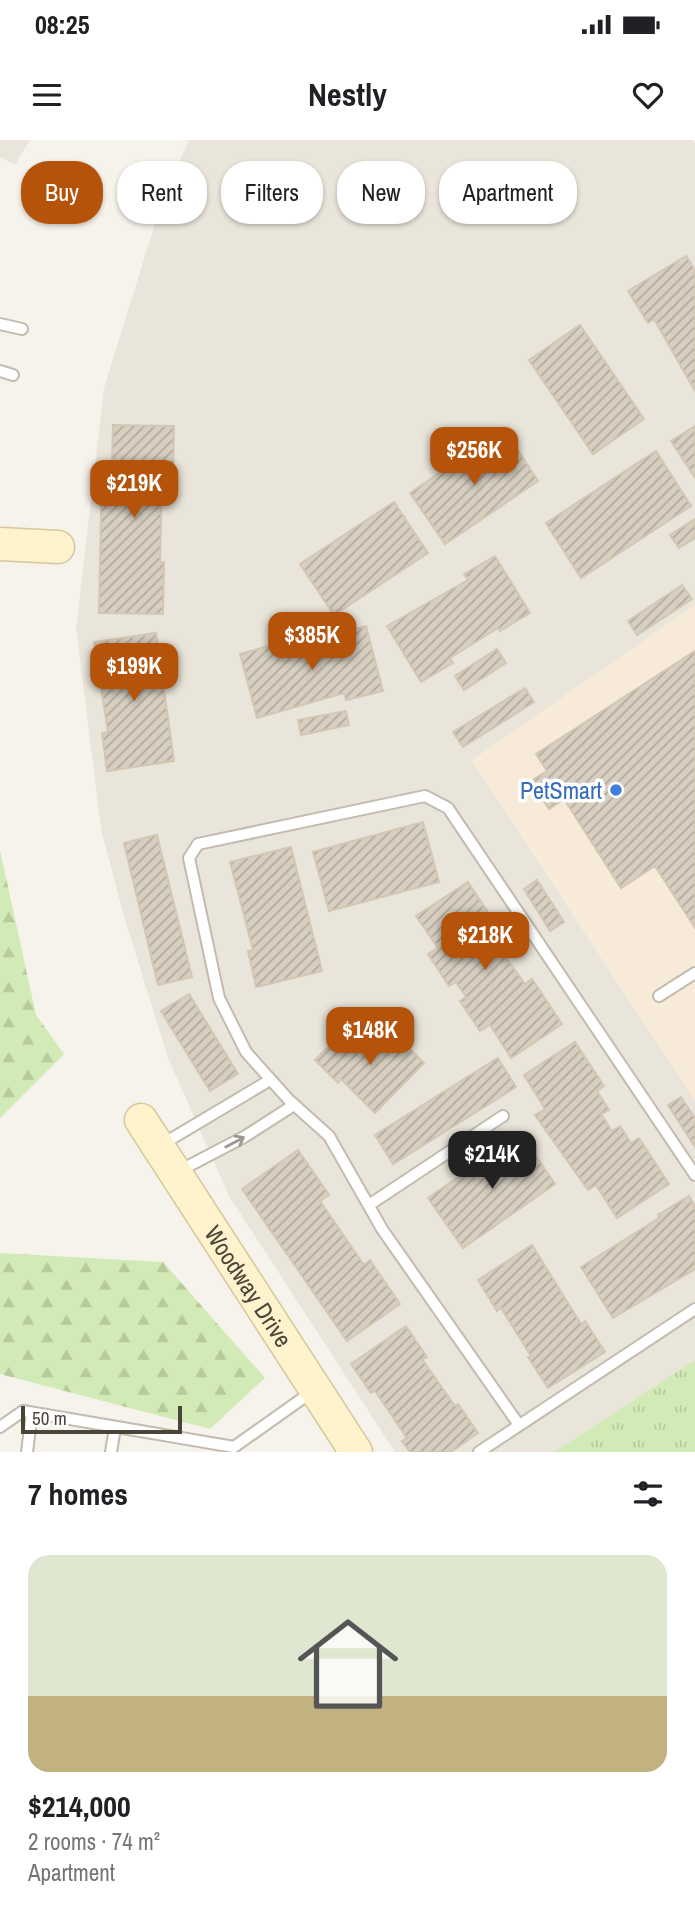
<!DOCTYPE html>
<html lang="en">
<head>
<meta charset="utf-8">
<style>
	body { margin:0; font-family:"Archivo Narrow",sans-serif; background:#f6f6f6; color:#202124; height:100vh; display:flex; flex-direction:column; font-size:26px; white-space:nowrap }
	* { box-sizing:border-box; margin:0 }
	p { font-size:23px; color:#757577 }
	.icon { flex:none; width:38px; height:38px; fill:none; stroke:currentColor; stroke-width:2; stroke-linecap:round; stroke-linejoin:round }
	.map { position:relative; height:1312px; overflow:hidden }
	.details { display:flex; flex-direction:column; background:#fff; flex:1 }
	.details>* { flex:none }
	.banner { position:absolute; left:21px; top:21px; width:654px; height:63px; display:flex; gap:14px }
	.scale { position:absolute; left:21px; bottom:18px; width:161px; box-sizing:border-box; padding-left:7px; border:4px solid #4b4439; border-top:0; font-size:19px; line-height:24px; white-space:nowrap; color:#4b4439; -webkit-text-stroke:5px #fff; paint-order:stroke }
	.price { position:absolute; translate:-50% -60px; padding:0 16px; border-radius:14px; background:#b45309; color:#fff; font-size:23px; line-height:46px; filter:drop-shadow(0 2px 4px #0008) }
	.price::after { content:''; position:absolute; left:50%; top:42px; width:21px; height:16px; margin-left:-10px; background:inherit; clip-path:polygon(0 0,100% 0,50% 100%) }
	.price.on { background:#222; color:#fff }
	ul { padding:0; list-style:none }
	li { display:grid; align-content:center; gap:14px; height:371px; padding:0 28px }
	li span { display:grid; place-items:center; height:217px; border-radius:21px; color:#555 }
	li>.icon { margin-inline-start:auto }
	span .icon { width:126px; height:126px; fill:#fffc; stroke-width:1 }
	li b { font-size:30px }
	h2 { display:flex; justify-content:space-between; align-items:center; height:84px; padding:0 28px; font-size:30px }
	.pill { padding:0 24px; border-radius:28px; background:#fff; box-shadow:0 2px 5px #0004; font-size:24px; line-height:63px }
	.pill.on { background:#b45309; color:#fff }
	.status { display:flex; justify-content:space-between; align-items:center; height:49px; padding:0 35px; background:#fff; direction:ltr }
	.status svg { height:19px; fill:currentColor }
	header { display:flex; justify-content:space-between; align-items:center; height:91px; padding:0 28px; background:#fff; font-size:32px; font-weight:700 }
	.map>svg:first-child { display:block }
	.residential { fill:#eae5da }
	.commercial { fill:#f7ead8 }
	.grass { fill:url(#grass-tufts) }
	.forest { fill:url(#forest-firs) }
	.building { fill:url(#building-hatch); stroke:#d3c7b4; stroke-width:2 }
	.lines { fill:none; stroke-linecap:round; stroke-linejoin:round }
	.lane-casing { stroke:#c2bbae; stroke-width:14 }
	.secondary-casing { stroke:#d6c79b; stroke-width:35 }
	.lane { stroke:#fff; stroke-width:10 }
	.secondary { stroke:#fff3cd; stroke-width:32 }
	.oneway { stroke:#9c9892 }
	.shop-dot { fill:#3f7fe0; stroke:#fff; stroke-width:2.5 }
	.labels { text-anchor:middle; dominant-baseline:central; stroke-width:7; stroke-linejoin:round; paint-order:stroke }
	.shop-label { font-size:24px; fill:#366cbe; stroke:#fff; text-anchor:end }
	.street-label { font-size:24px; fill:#4b4439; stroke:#fff }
</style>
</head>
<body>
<div class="status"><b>08:25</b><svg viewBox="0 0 49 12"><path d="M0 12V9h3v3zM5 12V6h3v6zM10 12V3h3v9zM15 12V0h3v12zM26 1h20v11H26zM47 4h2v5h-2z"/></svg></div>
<header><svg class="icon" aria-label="menu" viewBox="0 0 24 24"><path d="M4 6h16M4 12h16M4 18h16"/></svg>Nestly<svg class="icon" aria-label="heart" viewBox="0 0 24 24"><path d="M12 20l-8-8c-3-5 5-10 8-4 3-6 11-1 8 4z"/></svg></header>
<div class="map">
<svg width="695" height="1312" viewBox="0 0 695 1312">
	<defs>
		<pattern id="grass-tufts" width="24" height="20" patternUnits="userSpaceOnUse" patternTransform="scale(1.75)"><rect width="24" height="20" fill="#d2eab5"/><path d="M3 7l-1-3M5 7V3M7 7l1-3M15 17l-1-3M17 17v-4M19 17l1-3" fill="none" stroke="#b6ca9c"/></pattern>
		<pattern id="forest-firs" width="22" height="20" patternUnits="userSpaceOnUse" patternTransform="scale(1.75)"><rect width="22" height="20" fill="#d2eab5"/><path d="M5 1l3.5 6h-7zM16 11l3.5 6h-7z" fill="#b6ca9c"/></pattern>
		<pattern id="building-hatch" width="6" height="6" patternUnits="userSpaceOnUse" patternTransform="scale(1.75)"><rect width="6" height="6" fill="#d8cfc1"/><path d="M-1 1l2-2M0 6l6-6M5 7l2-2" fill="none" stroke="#b1aa9e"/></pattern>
	</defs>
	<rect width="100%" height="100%" fill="#f6f3ec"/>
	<g class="residential">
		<polygon points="0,0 30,0 15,25 0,17"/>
		<polygon points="189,0 693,0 695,3 695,465 472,621 695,960 695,1220 554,1312 395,1312 229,1056 168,918 123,773 101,689 76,489 104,248 162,61"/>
	</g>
	<polygon class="commercial" points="695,465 695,960 472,620"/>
	<polygon class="grass" points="695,1220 695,1312 554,1312"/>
	<g class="forest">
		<polygon points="0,710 36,875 64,914 0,978"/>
		<polygon points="0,1113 163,1122 265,1238 210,1289 0,1234"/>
	</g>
	<g class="building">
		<polygon points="686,116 695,130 695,251 654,179 648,183 628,151"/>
		<polygon points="580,185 644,279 593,314 529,220"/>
		<polygon points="113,285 174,286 173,341 162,341 160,422 164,422 163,474 99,473 102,325 112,325"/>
		<polygon points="695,286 695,338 671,301"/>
		<polygon points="504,289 538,341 445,404 410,353"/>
		<polygon points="656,311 691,366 581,438 546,383"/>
		<polygon points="394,362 428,413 334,475 300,424"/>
		<polygon points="695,379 695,398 679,408 670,395"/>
		<polygon points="495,416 530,473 500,491 498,488 450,518 453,523 421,542 387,486 468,440 464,434"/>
		<polygon points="682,445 692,459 637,495 628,481"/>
		<polygon points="366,486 383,551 346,560 344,553 257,578 240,514 276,504 278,511"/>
		<polygon points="156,493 174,621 107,631 102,593 108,592 94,502"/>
		<polygon points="497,509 506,523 464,550 455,536"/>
		<polygon points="695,511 695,788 655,726 621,748 564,659 549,669 531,641 547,631 536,614"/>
		<polygon points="525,548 534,562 463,607 453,592"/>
		<polygon points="346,571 349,585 301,595 298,580"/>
		<polygon points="423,682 439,742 329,771 313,712"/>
		<polygon points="157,695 192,837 158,845 124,703"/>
		<polygon points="291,707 322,831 256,847 248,811 253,810 230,722"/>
		<polygon points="537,740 564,782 550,791 524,749"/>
		<polygon points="468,742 497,786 488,792 525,844 532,839 562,884 511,918 490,885 480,891 460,861 466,857 456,842 449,846 428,814 438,808 416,776"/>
		<polygon points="189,854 238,934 210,951 161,871"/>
		<polygon points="344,891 357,904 370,891 388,910 399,898 424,923 375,973 341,939 338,943 315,920"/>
		<polygon points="575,902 604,946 597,951 609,970 601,974 612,991 620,986 631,1003 639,998 669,1044 617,1078 596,1045 588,1050 535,975 545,969 524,935"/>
		<polygon points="498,918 516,947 393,1024 375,995"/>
		<polygon points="681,957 695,978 695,1007 668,965"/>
		<polygon points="521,994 555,1044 463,1108 428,1058"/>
		<polygon points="298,1010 329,1055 320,1061 364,1125 370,1120 400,1164 347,1201 242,1049"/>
		<polygon points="689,1056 695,1066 695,1129 613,1178 581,1127 659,1078 658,1075"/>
		<polygon points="532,1105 581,1184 585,1181 605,1212 548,1248 528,1217 531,1216 501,1168 497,1171 478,1140"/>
		<polygon points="406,1186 427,1217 422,1219 455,1266 458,1264 478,1293 451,1312 410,1312 402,1301 407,1298 375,1251 371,1253 351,1224"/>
	</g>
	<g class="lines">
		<defs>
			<g id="lane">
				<polyline points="0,184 22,189"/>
				<polyline points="0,231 13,235"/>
				<polyline points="659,856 695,833"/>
				<polyline points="161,1005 270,940"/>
				<polyline points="177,1032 244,997 294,965"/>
				<polyline points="369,1065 503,976"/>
				<polyline points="519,1285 382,1089 329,996 289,960 246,912 219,858 189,718 198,704 425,656 448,668 695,1035"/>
				<polyline points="0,1287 23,1271 234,1307 313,1251"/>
				<polyline points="27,1312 32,1273"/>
				<polyline points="111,1312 115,1288"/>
				<polyline points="479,1312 695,1169"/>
			</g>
			<g id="secondary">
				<polyline points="0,404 58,407"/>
				<path id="s1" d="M141 980 356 1312"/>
			</g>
		</defs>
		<use href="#lane" class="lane-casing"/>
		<use href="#secondary" class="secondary-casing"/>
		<use href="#lane" class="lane"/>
		<use href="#secondary" class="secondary"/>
	</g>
	<defs><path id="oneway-shaft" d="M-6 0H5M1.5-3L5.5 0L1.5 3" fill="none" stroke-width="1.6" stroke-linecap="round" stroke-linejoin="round" transform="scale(1.75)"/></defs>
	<use class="oneway" href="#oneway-shaft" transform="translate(235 1002) rotate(-28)"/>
	<circle class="shop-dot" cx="616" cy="650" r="7"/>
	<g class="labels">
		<g class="shop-label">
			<text x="602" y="650">PetSmart</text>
		</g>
		<g class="street-label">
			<text stroke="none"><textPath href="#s1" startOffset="198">Woodway Drive</textPath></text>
		</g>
	</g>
</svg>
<div class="scale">50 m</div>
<b class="price" style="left:474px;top:347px">$256K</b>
<b class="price" style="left:134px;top:380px">$219K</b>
<b class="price" style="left:312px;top:532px">$385K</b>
<b class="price" style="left:134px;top:563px">$199K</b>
<b class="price" style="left:485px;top:832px">$218K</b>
<b class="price" style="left:370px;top:927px">$148K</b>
<b class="price on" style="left:492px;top:1051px">$214K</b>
<div class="banner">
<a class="pill on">Buy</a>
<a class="pill">Rent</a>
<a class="pill">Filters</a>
<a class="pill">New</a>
<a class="pill">Apartment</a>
</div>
</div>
<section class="details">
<h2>7 homes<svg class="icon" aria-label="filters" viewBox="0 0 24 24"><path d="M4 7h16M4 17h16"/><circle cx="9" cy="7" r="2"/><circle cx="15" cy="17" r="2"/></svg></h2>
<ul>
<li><span style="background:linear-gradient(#dfe7d0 65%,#c2b280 0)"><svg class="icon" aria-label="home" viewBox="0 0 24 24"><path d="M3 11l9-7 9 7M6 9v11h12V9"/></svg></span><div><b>$214,000</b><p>2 rooms · 74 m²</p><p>Apartment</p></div></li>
</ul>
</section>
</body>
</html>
